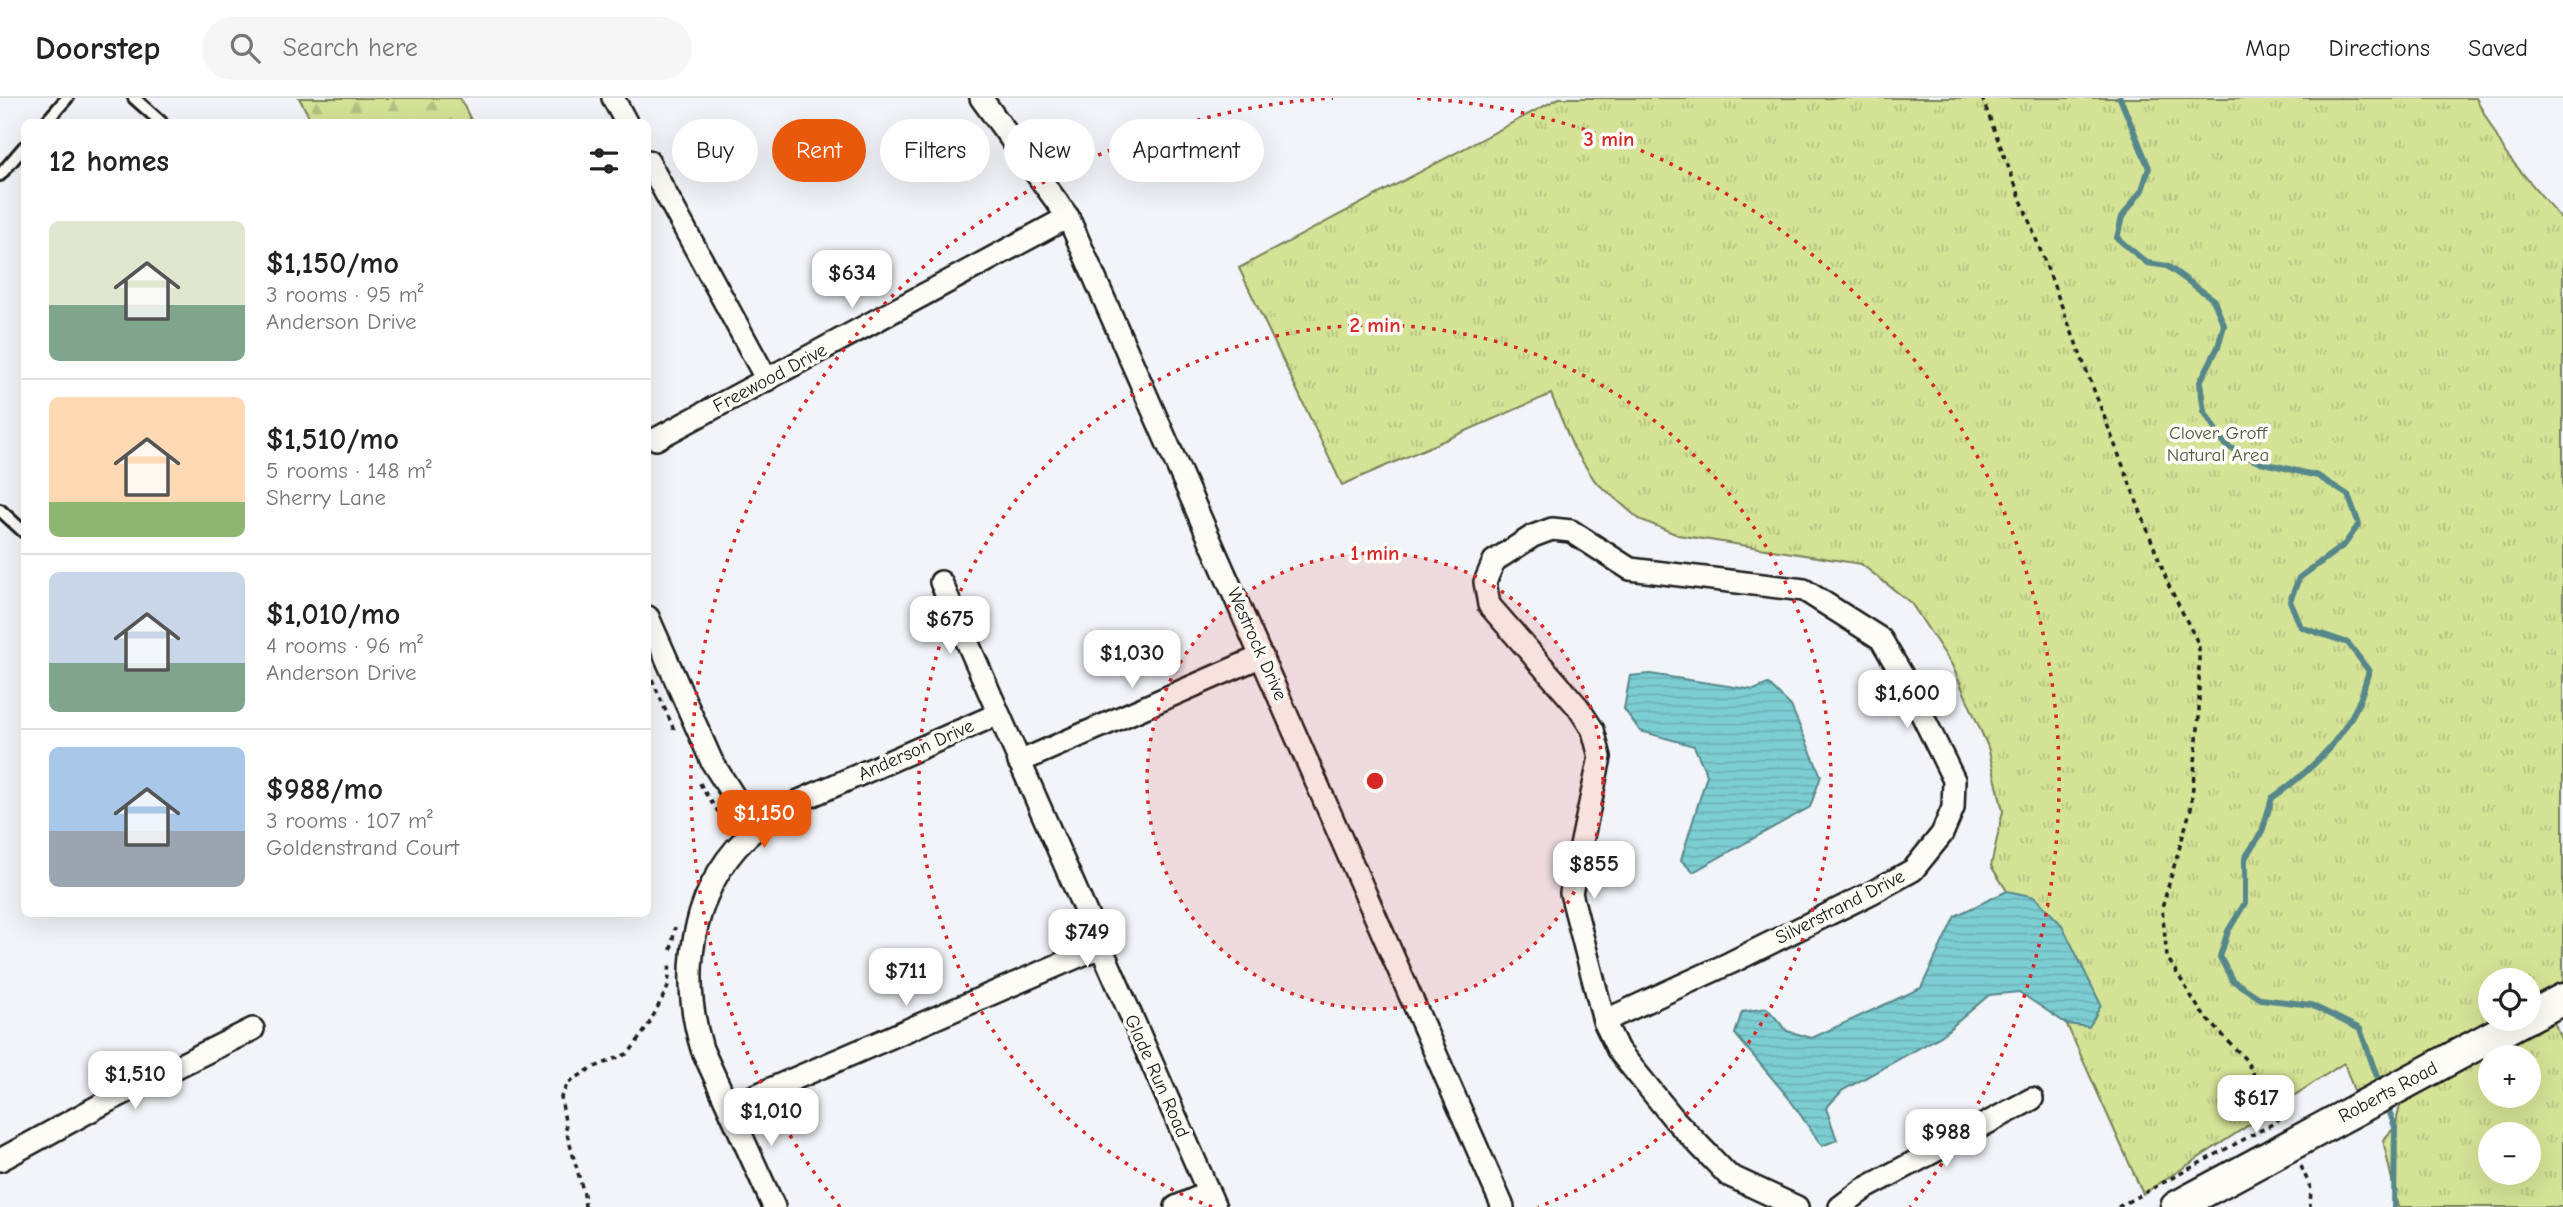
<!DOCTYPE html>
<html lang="en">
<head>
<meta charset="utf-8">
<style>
	body { margin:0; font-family:"Comic Neue",sans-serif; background:#f6f6f6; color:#222; height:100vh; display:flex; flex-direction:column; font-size:26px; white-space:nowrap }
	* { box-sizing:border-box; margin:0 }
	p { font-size:23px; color:#767676 }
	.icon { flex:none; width:38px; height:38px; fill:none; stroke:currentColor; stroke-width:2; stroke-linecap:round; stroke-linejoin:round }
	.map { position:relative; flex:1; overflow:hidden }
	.sheet { position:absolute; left:21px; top:21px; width:630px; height:798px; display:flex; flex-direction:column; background:#fff; border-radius:10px; box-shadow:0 7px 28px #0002 }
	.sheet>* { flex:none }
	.top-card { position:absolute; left:672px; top:21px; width:665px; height:63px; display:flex; gap:14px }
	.buttons { position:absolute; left:2478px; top:870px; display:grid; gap:14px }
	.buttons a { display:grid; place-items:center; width:63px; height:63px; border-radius:50%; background:#fff; box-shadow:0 7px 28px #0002; font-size:35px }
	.price { position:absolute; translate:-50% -60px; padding:0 16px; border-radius:14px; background:#fff; color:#222; font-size:23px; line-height:46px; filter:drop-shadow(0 2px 4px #0008) }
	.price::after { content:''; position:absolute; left:50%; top:42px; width:21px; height:16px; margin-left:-10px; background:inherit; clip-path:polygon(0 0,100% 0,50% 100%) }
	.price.current { background:#ea580c; color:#fff }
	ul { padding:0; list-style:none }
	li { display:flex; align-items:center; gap:21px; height:175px; padding:0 28px }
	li+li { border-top:2px solid #e0e0e0 }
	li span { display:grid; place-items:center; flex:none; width:196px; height:140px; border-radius:10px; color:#555 }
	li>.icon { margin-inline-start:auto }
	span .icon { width:84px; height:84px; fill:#fffc; stroke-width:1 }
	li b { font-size:30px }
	h2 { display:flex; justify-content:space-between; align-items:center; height:84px; padding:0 28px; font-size:30px }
	.pill { padding:0 24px; border-radius:32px; background:#fff; box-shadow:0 7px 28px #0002; font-size:24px; line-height:63px }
	.pill.current { background:#ea580c; color:#fff }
	header { display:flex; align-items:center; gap:42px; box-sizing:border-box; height:98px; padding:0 35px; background:#fff; border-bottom:2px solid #e0e0e0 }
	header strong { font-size:33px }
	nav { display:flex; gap:38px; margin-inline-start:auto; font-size:24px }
	.search { width:490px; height:63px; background:#f6f6f6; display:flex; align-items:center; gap:18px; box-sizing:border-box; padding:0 24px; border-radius:38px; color:#767676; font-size:26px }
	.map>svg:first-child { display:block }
	.grass { fill:url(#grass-tufts); stroke:#788059; stroke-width:2; fill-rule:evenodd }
	.forest { fill:url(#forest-firs); stroke:#788059; stroke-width:2 }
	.water { fill:url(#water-rules); stroke:#56878a; stroke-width:2 }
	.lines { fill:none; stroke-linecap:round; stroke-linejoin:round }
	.stream { stroke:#56878a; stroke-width:6 }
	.service-casing { stroke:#1c1c1c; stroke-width:16 }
	.minor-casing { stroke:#1c1c1c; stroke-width:26 }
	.secondary-casing { stroke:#1c1c1c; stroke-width:35 }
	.path { stroke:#1c1c1c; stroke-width:3.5; stroke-dasharray:5 5; stroke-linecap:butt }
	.service { stroke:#fdfcf7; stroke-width:10 }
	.minor { stroke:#fdfcf7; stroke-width:21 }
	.secondary { stroke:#fdfcf7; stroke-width:30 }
	.ring { fill:none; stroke:#d62828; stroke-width:3.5; stroke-dasharray:3.5 7 }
	.labels { text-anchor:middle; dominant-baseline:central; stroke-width:7; stroke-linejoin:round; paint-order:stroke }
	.street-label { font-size:19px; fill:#1c1c1c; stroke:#fdfcf7 }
	.park-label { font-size:19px; fill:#535841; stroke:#fdfcf7 }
	.centre { fill:#d62828; stroke:#fdfcf7; stroke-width:3.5 }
	.ring-label { font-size:21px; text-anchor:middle; font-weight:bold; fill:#d62828; stroke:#fdfcf7; stroke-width:7; stroke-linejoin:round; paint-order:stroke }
</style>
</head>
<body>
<header>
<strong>Doorstep</strong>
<div class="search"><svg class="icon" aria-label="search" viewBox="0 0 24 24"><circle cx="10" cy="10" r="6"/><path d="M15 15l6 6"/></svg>Search here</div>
<nav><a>Map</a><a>Directions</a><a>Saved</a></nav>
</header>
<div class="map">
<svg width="2563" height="1109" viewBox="0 0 2563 1109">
	<defs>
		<pattern id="grass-tufts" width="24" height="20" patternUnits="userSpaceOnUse" patternTransform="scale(1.75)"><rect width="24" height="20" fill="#d4e396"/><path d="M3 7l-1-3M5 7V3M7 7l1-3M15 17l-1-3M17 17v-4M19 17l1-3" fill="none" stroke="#b5c281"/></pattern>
		<pattern id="forest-firs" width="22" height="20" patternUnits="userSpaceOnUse" patternTransform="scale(1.75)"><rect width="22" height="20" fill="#d4e396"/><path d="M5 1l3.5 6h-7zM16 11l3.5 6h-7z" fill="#b5c281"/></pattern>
		<pattern id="water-rules" width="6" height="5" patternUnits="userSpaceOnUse" patternTransform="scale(1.75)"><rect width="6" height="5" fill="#7dced3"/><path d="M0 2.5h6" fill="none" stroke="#6bb0b5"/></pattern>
	</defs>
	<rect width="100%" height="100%" fill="#f1f4f8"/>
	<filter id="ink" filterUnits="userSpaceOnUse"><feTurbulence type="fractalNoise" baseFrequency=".0143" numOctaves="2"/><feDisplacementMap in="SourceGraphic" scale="14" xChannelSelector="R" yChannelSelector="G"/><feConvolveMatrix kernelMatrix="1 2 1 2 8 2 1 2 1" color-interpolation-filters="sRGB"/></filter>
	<g filter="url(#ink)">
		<path class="grass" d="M1559 0H2476L2506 56 2563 123V901L2548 909 2563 946V1109H2398L2383 1042 2395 1029 2405 986 2360 1009 2344 965 2143 1096 2007 793 1991 768 2003 713 1988 649 1952 567 1911 505 1861 466 1678 437 1639 421 1595 383 1573 349 1551 296 1342 387 1239 170ZM2490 882H2529V920H2490ZM2490 959H2529V998H2490ZM2490 1036H2529V1074H2490Z"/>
		<polygon class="forest" points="299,0 460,0 472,24 312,24"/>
		<g class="water">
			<polygon points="1650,576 1754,592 1768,586 1791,608 1821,678 1810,709 1693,774 1681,762 1707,677 1694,648 1640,633 1624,611 1630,578"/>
			<polygon points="2007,793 2035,799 2062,827 2101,907 2089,929 2067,926 2019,894 1989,897 1941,938 1843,992 1826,1010 1837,1042 1822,1048 1788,999 1735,936 1742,914 1767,910 1787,933 1812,940 1921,890 1955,818"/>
		</g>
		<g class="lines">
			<g class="stream">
				<path d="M2120 0 2149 70 2142 92 2122 119 2117 140 2147 165 2167 168 2213 201 2224 227 2218 249 2200 284 2204 313 2225 347 2256 363 2318 378 2348 397 2359 426 2345 446 2299 480 2290 503 2301 529 2348 545 2369 573C2365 584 2363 595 2359 604 2341 644 2307 676 2272 700L2262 734 2245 760V805L2228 833 2220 859 2232 882 2261 901 2311 907 2360 931 2381 990"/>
				<polyline points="2386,1004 2395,1029 2394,1109"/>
			</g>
			<defs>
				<g id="service">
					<polyline points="134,0 161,24"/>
					<polyline points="46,24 67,0"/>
					<polyline points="0,77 24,49"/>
					<polyline points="0,412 24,434"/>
				</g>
				<g id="minor">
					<polyline points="613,0 626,24"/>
					<polyline points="981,0 1068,119 1503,1109"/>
					<polyline points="648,63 767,282"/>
					<polyline points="656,341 1068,119"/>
					<polyline points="941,484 1215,1109"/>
					<polyline points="648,519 712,664 735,700 757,729"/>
					<polyline points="1019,664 1262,558"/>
					<polyline points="1604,923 1730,865 1873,794 1913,772 1942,736 1953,710 1954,682 1905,582 1881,541 1804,492 1630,471 1571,433 1552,431 1533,438 1494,463 1485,484 1489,507 1578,609 1593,632 1600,659 1571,795 1604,923 1618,952 1675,1022 1728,1077 1797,1109"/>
					<polyline points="729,1009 1100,849"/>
					<polyline points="0,1062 108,1003 253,931"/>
					<path d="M774 1109 702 951C678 873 692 783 758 729 770 719 785 711 799 703L998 616"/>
					<polyline points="1176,1109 1208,1095"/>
					<polyline points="1840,1109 1864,1091 2032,1001"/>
				</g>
				<g id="secondary">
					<polyline points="2529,919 2563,901"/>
					<polyline points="2176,1109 2526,920"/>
				</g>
			</defs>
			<use href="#service" class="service-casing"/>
			<use href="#minor" class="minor-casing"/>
			<use href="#secondary" class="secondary-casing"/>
			<g class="path">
				<polyline points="1982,0 2169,488 2199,547 2199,619 2191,710 2162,810 2167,859 2201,914 2246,962 2280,1027"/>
				<polyline points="648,572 675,634"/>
				<path d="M700 685C707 701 720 713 726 728L725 733"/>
				<polyline points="671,852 675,829"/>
				<polyline points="2301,1068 2311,1091 2310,1109"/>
				<polyline points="585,1109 584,1096 567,1036 561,999 568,985 590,971 629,955 648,928 668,889 670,863"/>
				<polyline points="2118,1109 2278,1023"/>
			</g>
			<use href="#service" class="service"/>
			<use href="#minor" class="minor"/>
			<use href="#secondary" class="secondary"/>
		</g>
	</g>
	<circle cx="1375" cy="683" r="228" fill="#d62828" fill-opacity=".12"/>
	<g class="ring">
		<circle cx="1375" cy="683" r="228"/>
		<path d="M1212 1109A456 456 0 1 1 1538 1109"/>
		<path d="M840 1109A684 684 0 0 1 1333 0M1417 0A684 684 0 0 1 1910 1109"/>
	</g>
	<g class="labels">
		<g class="street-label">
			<text transform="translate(770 280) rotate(-28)">Freewood Drive</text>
			<text transform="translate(1257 546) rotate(66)">Westrock Drive</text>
			<text transform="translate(916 652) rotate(-24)">Anderson Drive</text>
			<text transform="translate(1840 809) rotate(-27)">Silverstrand Drive</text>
			<text transform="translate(1157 978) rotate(66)">Glade Run Road</text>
			<text transform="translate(2388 994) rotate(-28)">Roberts Road</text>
		</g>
		<g class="park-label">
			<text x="2218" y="335">Clover Groff<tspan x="2218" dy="22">Natural Area</tspan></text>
		</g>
	</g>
	<circle cx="1375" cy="683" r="10" class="centre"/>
	<g class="ring-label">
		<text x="1609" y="48">3 min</text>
		<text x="1375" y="234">2 min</text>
		<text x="1375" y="462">1 min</text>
	</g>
</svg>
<div class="buttons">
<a><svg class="icon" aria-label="locate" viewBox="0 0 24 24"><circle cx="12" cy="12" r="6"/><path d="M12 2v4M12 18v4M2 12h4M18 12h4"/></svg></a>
<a>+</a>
<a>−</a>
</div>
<b class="price" style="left:852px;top:212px">$634</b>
<b class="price" style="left:950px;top:558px">$675</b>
<b class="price" style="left:1132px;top:592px">$1,030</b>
<b class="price" style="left:1907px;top:632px">$1,600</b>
<b class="price current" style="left:764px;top:752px">$1,150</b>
<b class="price" style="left:1594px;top:803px">$855</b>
<b class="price" style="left:1087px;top:871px">$749</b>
<b class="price" style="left:906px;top:910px">$711</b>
<b class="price" style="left:135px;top:1013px">$1,510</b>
<b class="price" style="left:2256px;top:1037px">$617</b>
<b class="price" style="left:771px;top:1050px">$1,010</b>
<b class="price" style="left:1946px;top:1071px">$988</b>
<div class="top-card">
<a class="pill">Buy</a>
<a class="pill current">Rent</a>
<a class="pill">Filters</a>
<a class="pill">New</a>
<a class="pill">Apartment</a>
</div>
<section class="sheet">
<h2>12 homes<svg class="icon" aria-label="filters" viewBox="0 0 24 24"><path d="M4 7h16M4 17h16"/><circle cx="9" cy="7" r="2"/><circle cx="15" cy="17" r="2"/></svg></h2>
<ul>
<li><span style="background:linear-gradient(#dfe7d0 60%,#7fa58c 0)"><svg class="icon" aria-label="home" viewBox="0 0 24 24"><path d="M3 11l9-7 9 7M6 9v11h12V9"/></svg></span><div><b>$1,150/mo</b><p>3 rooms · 95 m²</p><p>Anderson Drive</p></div></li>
<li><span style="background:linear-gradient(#ffd9b3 75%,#8fb573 0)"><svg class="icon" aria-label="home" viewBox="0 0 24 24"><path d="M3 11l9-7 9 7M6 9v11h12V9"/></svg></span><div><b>$1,510/mo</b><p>5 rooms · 148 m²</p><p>Sherry Lane</p></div></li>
<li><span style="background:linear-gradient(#c9d6e8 65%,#7fa58c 0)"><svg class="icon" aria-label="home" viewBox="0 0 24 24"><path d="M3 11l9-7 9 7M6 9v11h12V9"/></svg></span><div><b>$1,010/mo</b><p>4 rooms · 96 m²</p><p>Anderson Drive</p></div></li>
<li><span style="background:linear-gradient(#a9c7e8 60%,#9aa5b1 0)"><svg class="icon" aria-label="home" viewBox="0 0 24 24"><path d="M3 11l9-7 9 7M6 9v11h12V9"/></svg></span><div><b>$988/mo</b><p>3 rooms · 107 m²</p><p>Goldenstrand Court</p></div></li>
</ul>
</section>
</div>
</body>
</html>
